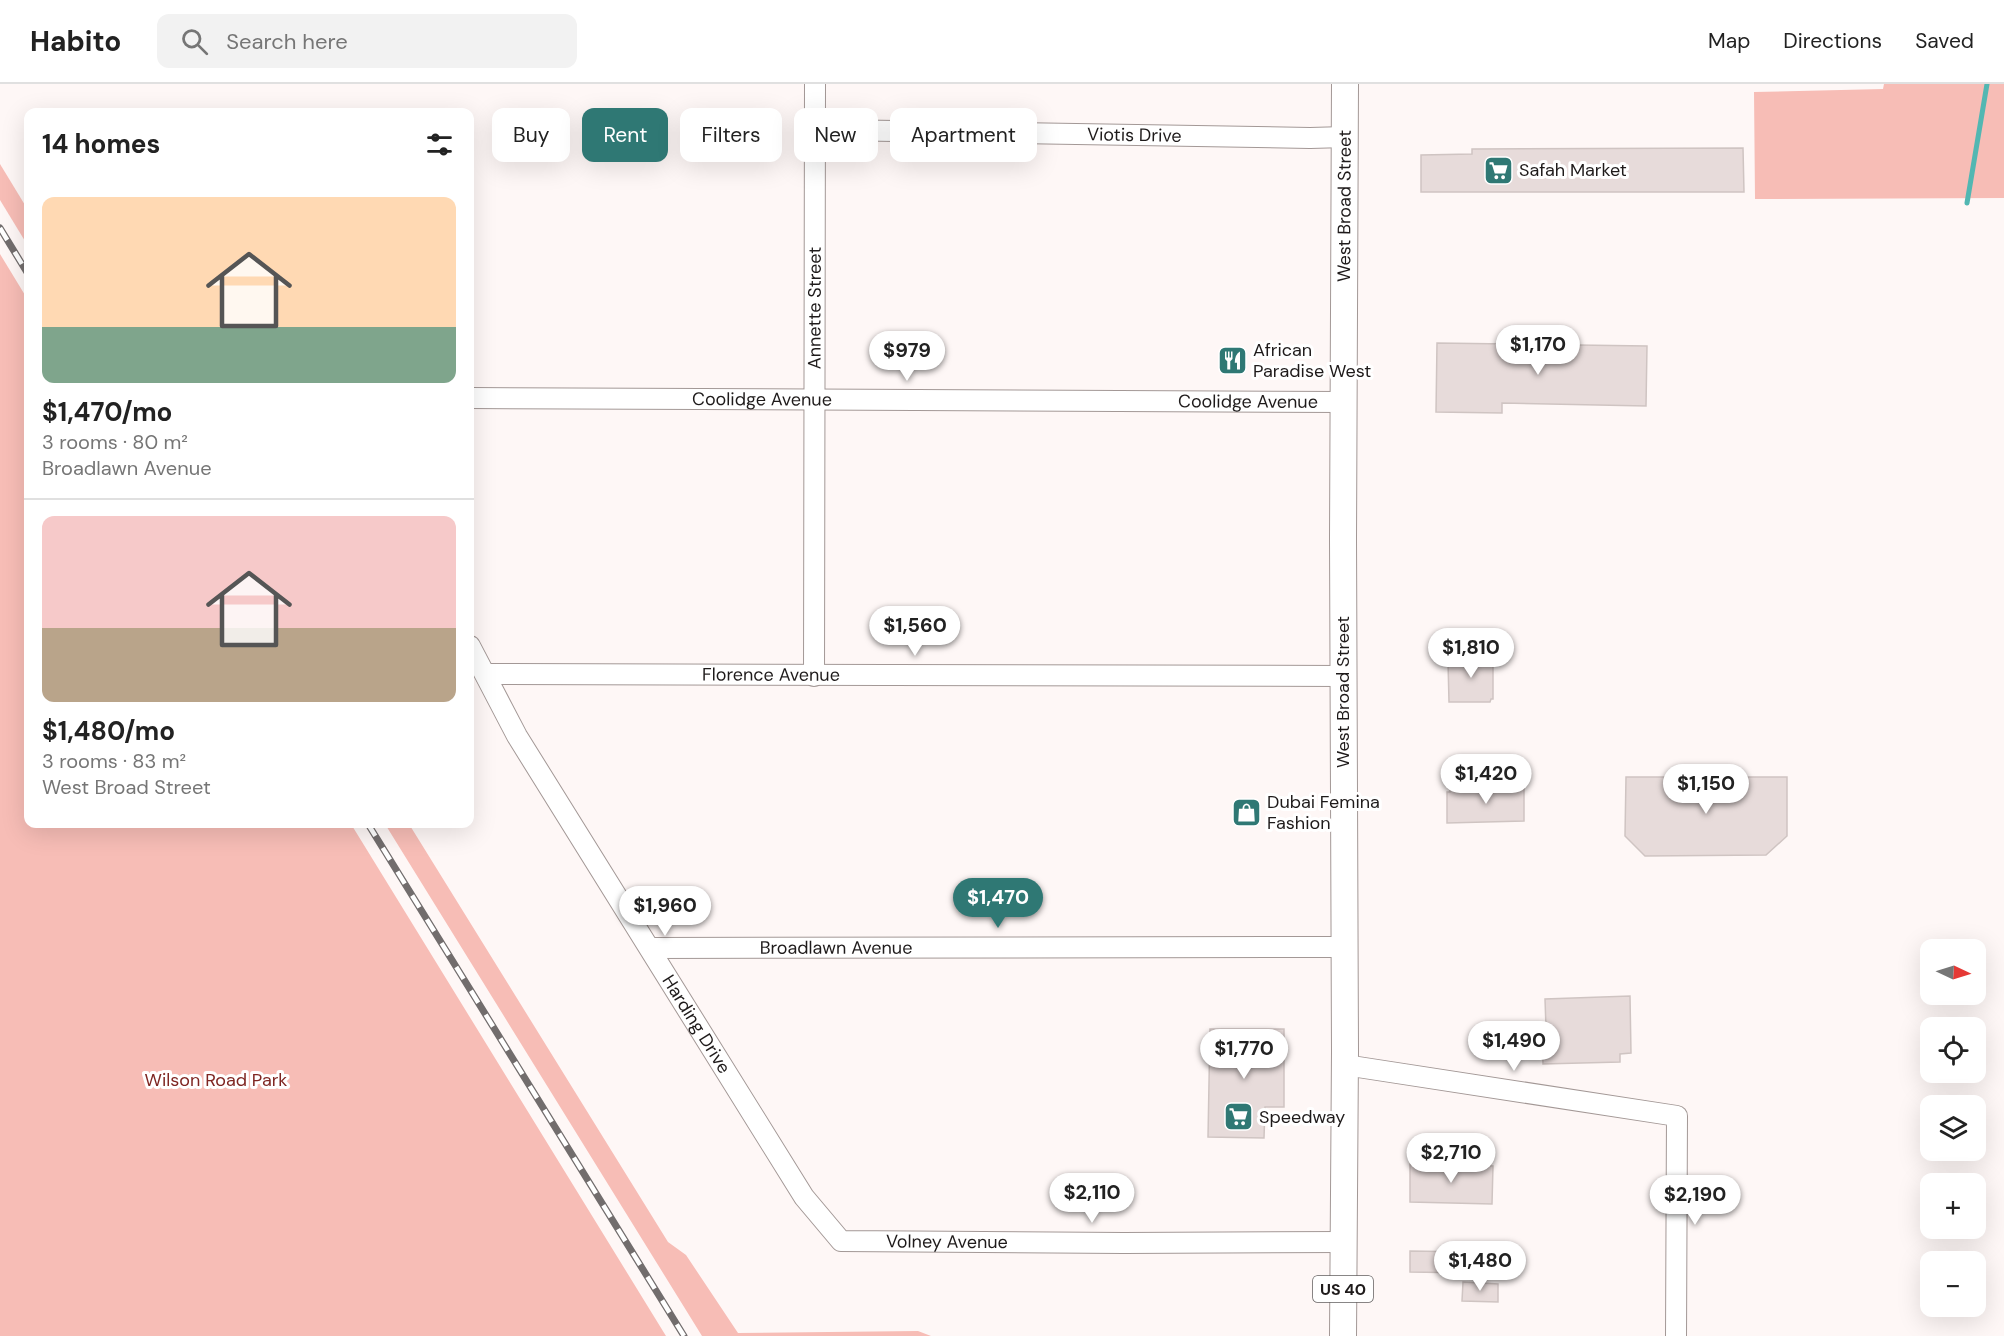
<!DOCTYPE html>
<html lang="en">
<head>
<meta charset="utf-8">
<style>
	body { margin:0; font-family:"DM Sans",sans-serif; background:#f2f2f2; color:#222; height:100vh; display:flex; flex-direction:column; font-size:22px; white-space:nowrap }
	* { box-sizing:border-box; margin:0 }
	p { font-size:20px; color:#767676 }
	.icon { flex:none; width:33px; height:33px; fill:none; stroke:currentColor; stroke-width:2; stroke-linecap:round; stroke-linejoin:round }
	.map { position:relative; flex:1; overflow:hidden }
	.sheet { position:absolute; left:24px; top:24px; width:450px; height:720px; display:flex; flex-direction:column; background:#fff; border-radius:12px; box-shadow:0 6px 24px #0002 }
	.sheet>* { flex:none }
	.guide { position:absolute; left:492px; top:24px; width:570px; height:54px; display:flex; gap:12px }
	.needle { width:39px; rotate:94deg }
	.controls { position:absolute; left:1920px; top:855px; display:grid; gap:12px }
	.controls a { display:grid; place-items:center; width:66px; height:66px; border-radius:12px; background:#fff; box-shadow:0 6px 24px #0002; font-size:30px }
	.price { position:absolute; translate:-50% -51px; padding:0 14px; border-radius:21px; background:#fff; color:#222; font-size:20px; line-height:39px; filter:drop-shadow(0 2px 3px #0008) }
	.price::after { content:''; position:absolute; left:50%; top:36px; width:18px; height:14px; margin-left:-9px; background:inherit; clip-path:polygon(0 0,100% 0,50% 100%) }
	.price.current { background:#2f7874; color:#fff }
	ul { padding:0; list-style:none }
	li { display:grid; align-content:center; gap:12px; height:318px; padding:0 18px }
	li+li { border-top:2px solid #e0e0e0 }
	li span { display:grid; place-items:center; height:186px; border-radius:12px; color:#555 }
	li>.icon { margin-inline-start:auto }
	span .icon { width:108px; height:108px; fill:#fffc; stroke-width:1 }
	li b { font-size:26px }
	h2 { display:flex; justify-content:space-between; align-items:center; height:72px; padding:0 18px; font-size:26px }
	.pill { padding:0 21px; border-radius:12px; background:#fff; box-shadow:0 6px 24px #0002; font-size:21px; line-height:54px }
	.pill.current { background:#2f7874; color:#fff }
	header { display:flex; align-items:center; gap:36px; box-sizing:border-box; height:84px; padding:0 30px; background:#fff; border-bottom:2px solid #e0e0e0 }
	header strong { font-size:28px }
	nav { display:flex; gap:33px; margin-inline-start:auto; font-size:21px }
	.search { width:420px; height:54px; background:#f2f2f2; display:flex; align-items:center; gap:15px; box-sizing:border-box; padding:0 21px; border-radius:12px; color:#767676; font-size:22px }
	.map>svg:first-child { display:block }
	.green { fill:#f7bdb6 }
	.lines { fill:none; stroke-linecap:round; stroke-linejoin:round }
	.stream { stroke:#52b7b2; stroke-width:5 }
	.building { fill:#e7dbda; stroke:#cfc4c2; stroke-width:1.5 }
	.minor-casing { stroke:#a39896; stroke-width:22 }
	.major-casing { stroke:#a39896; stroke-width:28 }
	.minor { stroke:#fff; stroke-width:20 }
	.major { stroke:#fff; stroke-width:26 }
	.rail-casing { stroke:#726d6d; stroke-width:7 }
	.rail { stroke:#fff; stroke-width:4.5; stroke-dasharray:14; stroke-linecap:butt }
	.labels { text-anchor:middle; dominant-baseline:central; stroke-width:6; stroke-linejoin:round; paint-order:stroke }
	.shield { fill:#fff; stroke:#625f5f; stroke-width:1.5 }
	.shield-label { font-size:16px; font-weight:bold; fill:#1e1a1a }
	.street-label { font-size:18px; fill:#1e1a1a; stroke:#fff }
	.poi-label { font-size:18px; fill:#1e1a1a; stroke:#fff; text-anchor:start }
	.park-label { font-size:18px; fill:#7f2622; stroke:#fff }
</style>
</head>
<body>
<header>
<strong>Habito</strong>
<div class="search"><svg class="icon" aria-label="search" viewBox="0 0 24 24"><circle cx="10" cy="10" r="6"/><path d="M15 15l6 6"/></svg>Search here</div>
<nav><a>Map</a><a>Directions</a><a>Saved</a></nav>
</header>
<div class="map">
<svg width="2004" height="1252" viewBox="0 0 2004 1252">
	<rect width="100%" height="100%" fill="#fef7f6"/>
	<g class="green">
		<polygon points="1884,0 2004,0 2004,114 1755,115 1754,8 1883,5"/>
		<polygon points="0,80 28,126 28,162 0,116"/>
		<polygon points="0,170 28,216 28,740 351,740 666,1252 0,1252"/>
		<polygon points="385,740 409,740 668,1158 686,1171 738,1249 918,1247 931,1252 702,1252"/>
	</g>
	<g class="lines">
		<polyline class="stream" points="1967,119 1987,0"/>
	</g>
	<g class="building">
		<polygon points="1743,64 1744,108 1421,108 1421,71 1472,70 1472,65"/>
		<polygon points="1437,259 1647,262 1646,322 1502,319 1502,329 1436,328"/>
		<polygon points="1450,571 1491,572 1491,576 1493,576 1493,615 1491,615 1490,618 1449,618 1448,578 1450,578"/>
		<polygon points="1626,693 1787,693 1787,752 1766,771 1645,772 1625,752"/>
		<polygon points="1524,702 1524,737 1447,739 1447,708 1450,708 1450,704"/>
		<polygon points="1630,912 1631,969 1620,970 1620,978 1543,980 1542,944 1546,944 1545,915"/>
		<polygon points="1210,945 1284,945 1284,1023 1265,1023 1264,1054 1208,1053"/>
		<polygon points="1410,1080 1493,1082 1492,1120 1410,1118"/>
		<polygon points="1410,1167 1472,1168 1472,1189 1410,1188"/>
		<polygon points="1463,1198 1498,1200 1498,1218 1462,1217"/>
	</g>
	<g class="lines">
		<defs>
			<g id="minor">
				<path id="s1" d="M815 51 834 46 1310 54 1345 53"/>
				<path id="s2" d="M470 314 1344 318"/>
				<path id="s3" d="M470 562 517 652 804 1113 841 1157 1124 1159 1343 1158"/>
				<path id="s4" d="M486 590 1344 592"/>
				<path id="s5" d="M814 592 815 0"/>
				<path id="s6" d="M650 864 1345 863"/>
				<polyline points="1345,981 1677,1032 1676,1252"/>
			</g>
			<g id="major">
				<path id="s7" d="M1343 1252 1345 968 1343 455 1345 0"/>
			</g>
		</defs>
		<use href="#minor" class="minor-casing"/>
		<use href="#major" class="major-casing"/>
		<use href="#minor" class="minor"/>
		<use href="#major" class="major"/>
		<defs>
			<g id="rail">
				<polyline points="0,144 28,190"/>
				<polyline points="368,740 684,1252"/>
			</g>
		</defs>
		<use href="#rail" class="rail-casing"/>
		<use href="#rail" class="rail"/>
	</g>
	<defs>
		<symbol id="supermarket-square" viewBox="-11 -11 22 22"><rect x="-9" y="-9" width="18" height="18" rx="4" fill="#2f7874" stroke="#fff"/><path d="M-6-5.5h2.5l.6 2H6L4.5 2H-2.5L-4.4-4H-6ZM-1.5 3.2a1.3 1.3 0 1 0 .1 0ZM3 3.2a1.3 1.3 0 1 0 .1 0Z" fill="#fff"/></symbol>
		<symbol id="restaurant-square" viewBox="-11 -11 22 22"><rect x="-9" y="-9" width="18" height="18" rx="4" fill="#2f7874" stroke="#fff"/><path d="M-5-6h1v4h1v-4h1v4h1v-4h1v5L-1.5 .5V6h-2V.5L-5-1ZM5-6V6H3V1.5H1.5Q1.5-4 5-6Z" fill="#fff"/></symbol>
		<symbol id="shop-square" viewBox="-11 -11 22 22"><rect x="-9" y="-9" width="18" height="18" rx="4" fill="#2f7874" stroke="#fff"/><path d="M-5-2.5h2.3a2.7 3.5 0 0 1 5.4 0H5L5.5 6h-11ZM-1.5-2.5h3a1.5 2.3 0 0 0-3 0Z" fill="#fff"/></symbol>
	</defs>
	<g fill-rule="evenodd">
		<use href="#supermarket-square" x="1482" y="70" width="33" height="33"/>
		<use href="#restaurant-square" x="1216" y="260" width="33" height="33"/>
		<use href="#shop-square" x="1230" y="712" width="33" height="33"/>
		<use href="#supermarket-square" x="1222" y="1016" width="33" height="33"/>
	</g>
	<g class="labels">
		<rect class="shield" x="1313" y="1192" width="60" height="26" rx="4.5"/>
		<g class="shield-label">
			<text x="1343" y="1205">US 40</text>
		</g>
		<g class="street-label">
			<text stroke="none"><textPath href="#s1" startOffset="320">Viotis Drive</textPath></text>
			<text stroke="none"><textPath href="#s7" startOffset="1130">West Broad Street</textPath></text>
			<text stroke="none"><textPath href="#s5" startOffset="368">Annette Street</textPath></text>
			<text stroke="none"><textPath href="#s2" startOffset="292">Coolidge Avenue</textPath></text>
			<text stroke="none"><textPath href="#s2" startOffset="778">Coolidge Avenue</textPath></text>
			<text stroke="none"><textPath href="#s4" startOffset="285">Florence Avenue</textPath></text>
			<text transform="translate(1343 608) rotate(-90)">West Broad Street</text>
			<text stroke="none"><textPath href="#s6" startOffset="186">Broadlawn Avenue</textPath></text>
			<text stroke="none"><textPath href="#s3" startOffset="441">Harding Drive</textPath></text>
			<text stroke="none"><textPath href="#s3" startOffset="808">Volney Avenue</textPath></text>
		</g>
		<g class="poi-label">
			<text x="1519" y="86">Safah Market</text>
			<text x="1253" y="266">African<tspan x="1253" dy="21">Paradise West</tspan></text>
			<text x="1267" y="718">Dubai Femina<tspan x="1267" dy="21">Fashion</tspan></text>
			<text x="1259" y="1033">Speedway</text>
		</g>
		<g class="park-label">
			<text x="216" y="996">Wilson Road Park</text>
		</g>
	</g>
</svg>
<div class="controls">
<a><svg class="needle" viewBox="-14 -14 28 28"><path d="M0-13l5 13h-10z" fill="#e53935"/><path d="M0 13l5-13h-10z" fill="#767676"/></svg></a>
<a><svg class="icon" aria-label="locate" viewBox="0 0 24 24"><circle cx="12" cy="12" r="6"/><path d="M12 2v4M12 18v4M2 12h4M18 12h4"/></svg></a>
<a><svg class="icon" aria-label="layers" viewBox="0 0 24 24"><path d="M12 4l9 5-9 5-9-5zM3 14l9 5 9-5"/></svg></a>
<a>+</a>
<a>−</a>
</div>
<b class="price" style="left:1538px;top:292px">$1,170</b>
<b class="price" style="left:907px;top:298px">$979</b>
<b class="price" style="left:915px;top:573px">$1,560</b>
<b class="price" style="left:1471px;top:595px">$1,810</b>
<b class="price" style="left:1486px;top:721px">$1,420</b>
<b class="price" style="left:1706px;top:731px">$1,150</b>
<b class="price current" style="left:998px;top:845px">$1,470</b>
<b class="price" style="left:665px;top:853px">$1,960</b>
<b class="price" style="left:1514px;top:988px">$1,490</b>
<b class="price" style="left:1244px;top:996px">$1,770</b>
<b class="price" style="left:1451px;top:1100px">$2,710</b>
<b class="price" style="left:1092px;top:1140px">$2,110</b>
<b class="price" style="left:1695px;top:1142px">$2,190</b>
<b class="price" style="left:1480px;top:1208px">$1,480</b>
<div class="guide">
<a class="pill">Buy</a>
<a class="pill current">Rent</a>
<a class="pill">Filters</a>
<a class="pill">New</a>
<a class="pill">Apartment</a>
</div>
<section class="sheet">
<h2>14 homes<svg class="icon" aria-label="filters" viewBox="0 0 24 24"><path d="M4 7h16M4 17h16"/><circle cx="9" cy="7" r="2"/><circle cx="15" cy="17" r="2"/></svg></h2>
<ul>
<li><span style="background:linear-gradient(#ffd9b3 70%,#7fa58c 0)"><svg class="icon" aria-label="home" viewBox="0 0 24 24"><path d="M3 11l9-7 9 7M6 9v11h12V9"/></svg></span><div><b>$1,470/mo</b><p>3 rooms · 80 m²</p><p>Broadlawn Avenue</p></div></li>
<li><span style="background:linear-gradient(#f6c9c9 60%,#b9a48a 0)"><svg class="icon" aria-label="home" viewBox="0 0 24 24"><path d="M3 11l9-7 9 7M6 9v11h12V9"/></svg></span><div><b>$1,480/mo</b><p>3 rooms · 83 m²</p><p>West Broad Street</p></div></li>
</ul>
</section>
</div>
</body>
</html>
